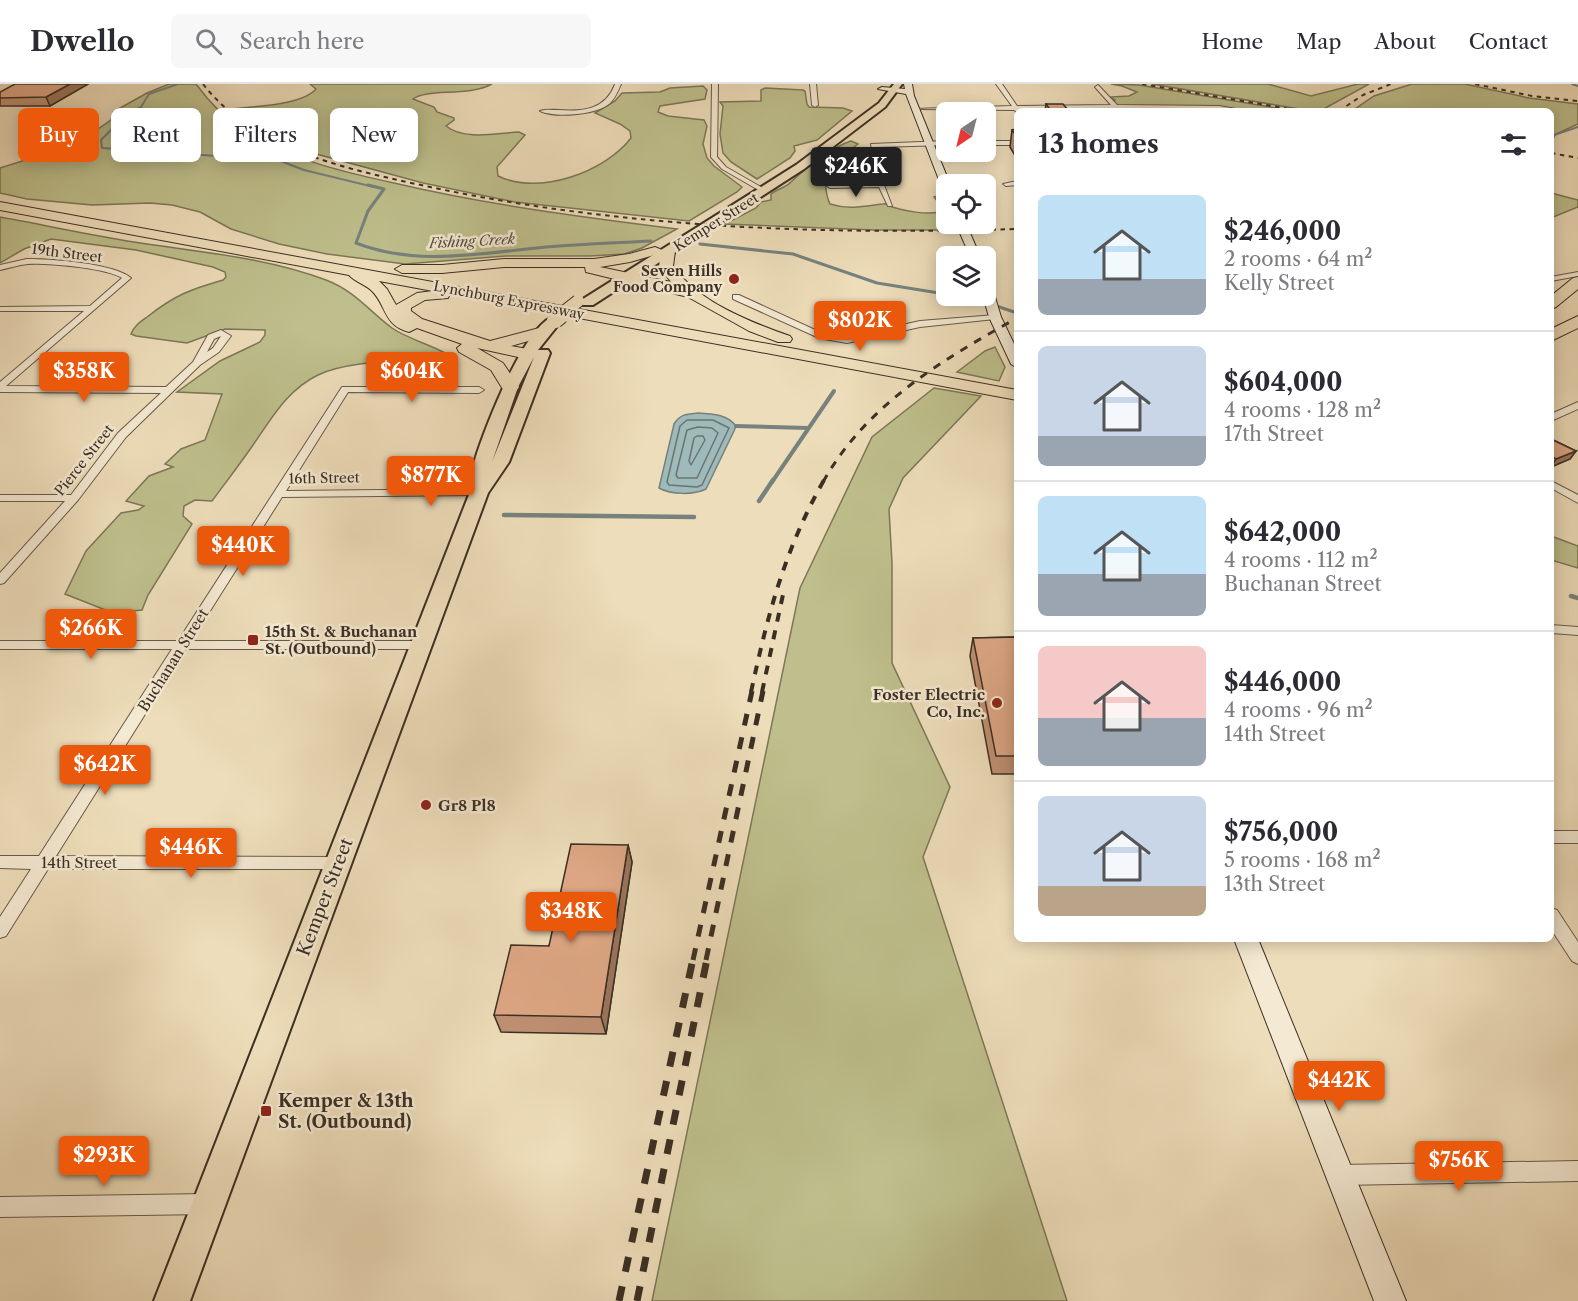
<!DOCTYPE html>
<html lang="en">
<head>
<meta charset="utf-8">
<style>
	body { margin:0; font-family:"Libre Caslon Text",serif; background:#f7f7f7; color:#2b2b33; height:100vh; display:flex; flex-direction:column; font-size:22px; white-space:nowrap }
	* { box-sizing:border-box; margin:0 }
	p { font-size:20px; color:#7c7c81 }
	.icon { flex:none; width:33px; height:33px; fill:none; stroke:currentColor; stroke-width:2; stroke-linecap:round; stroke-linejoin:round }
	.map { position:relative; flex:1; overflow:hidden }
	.panel { position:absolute; left:1014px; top:24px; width:540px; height:834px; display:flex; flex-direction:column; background:#fff; border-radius:9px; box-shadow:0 3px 15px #0003 }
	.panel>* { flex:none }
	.guide { position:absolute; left:18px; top:24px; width:570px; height:54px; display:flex; gap:12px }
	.needle { width:39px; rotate:215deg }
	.controls { position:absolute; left:936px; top:18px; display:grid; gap:12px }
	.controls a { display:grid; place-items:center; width:60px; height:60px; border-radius:9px; background:#fff; box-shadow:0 3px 15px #0003; font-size:30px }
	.price { position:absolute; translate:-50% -51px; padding:0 14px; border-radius:6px; background:#ea580c; color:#fff; font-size:20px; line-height:39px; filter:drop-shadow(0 2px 3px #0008) }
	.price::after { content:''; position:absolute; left:50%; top:36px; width:18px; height:14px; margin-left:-9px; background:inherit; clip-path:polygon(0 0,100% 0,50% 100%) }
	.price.selected { background:#222; color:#fff }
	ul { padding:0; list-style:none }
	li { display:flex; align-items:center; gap:18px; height:150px; padding:0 24px }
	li+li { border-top:2px solid #e1e1e2 }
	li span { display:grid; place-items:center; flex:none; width:168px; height:120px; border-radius:9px; color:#555 }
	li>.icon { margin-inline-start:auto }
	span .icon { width:72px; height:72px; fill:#fffc; stroke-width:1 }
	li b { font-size:26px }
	h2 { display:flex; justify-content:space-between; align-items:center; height:72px; padding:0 24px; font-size:26px }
	.tag { padding:0 21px; border-radius:9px; background:#fff; box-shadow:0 3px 15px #0003; font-size:21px; line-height:54px }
	.tag.selected { background:#ea580c; color:#fff }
	header { display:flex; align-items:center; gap:36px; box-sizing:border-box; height:84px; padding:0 30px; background:#fff; border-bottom:2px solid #e1e1e2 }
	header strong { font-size:28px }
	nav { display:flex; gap:33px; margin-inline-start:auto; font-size:21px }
	.search { width:420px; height:54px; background:#f7f7f7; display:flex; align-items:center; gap:15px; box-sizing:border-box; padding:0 21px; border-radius:9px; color:#7c7c81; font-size:22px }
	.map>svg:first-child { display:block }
	.green { fill:#bebf8c; stroke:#7c7758; stroke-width:1.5 }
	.water { fill:#9ebaba; stroke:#76827e; stroke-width:1.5 }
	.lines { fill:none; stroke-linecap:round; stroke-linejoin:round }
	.shore { stroke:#6c746f; stroke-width:1.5 }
	.stream-far3 { stroke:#76827e; stroke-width:2 }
	.stream-far2 { stroke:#76827e; stroke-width:3 }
	.stream-far1 { stroke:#76827e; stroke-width:4 }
	.stream { stroke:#76827e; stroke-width:4.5 }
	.street-casing { stroke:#685a4a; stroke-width:2 }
	.secondary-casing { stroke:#3b2f24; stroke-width:2 }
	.primary-casing { stroke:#3b2f24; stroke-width:4 }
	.highway-casing { stroke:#3b2f24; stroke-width:2 }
	.street { fill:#f4e9d2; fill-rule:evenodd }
	.secondary { fill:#f4e9d2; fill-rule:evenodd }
	.primary { fill:#eeddba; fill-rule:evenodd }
	.highway { fill:#eeddba; fill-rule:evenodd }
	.rail-far4 { stroke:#3b2f24; stroke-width:2; stroke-dasharray:4.5 4.5; stroke-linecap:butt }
	.rail-far3 { stroke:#3b2f24; stroke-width:3; stroke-dasharray:8 8; stroke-linecap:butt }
	.rail-far2 { stroke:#3b2f24; stroke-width:4; stroke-dasharray:9 9; stroke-linecap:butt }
	.rail-far1 { stroke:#3b2f24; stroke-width:5; stroke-dasharray:12 12; stroke-linecap:butt }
	.rail { stroke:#3b2f24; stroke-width:7; stroke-dasharray:15 15; stroke-linecap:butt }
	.primary-bridge-far1-casing { stroke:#3b2f24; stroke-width:14; stroke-linecap:butt }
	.primary-bridge-casing { stroke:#3b2f24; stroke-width:18; stroke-linecap:butt }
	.primary-bridge-far1 { stroke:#eeddba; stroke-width:12 }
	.primary-bridge { stroke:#eeddba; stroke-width:16 }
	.wall { fill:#bf9072; stroke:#3b2f24; stroke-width:1.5 }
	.shaded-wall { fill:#9b755d; stroke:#3b2f24; stroke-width:1.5 }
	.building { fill:#dea785; stroke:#3b2f24; stroke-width:1.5 }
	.poi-dot { fill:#8f2418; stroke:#f4e9d2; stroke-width:2 }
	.labels { text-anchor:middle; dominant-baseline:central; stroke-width:5; stroke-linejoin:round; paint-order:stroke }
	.far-street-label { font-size:14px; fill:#3b2f24; stroke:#f4e9d2 }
	.far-water-label { font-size:14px; font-style:italic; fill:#4f4b42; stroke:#f4e9d2 }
	.far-poi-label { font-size:14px; font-weight:bold; fill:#3b2f24; stroke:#f4e9d2; text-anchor:end }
	.poi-label { font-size:15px; font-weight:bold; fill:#3b2f24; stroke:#f4e9d2; text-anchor:start }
	.street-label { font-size:15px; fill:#3b2f24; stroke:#f4e9d2 }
	.near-street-label { font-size:18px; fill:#3b2f24; stroke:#f4e9d2 }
	.near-poi-label { font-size:18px; font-weight:bold; fill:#3b2f24; stroke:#f4e9d2; text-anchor:start }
</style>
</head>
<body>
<header>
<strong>Dwello</strong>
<div class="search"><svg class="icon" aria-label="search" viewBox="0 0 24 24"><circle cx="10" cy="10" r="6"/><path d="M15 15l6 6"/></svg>Search here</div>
<nav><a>Home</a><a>Map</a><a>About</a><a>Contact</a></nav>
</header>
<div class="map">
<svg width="1578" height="1217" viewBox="0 0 1578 1217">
	<rect width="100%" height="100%" fill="#eeddba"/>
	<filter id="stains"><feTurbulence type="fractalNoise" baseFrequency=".00333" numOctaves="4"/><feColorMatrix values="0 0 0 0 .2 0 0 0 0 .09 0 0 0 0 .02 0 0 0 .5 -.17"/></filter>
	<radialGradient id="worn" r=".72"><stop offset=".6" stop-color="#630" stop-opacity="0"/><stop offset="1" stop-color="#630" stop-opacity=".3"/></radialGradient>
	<g class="green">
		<path d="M169 0H196C210 19 224 34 244 47 289 75 343 88 394 99 488 121 581 133 677 145L642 164 624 170 590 172H506L405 180 327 170 279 160 231 145 200 128 172 121 150 119 92 121 27 115 0 109V84L76 60 111 36 113 28 147 9Z"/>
		<path d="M310 0H492C468 13 427 4 413 15L434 23 437 28 454 34V36L446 42C465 57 497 49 519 48L525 51 497 83 498 92C539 112 605 88 631 54L630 47 620 40 595 29 615 17 622 9 660 8 670 4 703 2 707 6 705 15 660 22 658 28 668 32 704 36 707 42 703 60 707 74 714 82 742 103 737 108 689 137 515 118 423 99 309 68 270 51 235 29 234 25C256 22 302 21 316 5Z"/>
		<polygon points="1111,0 1139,1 1294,27 1120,22 1113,19 1115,16 1110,13 1129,12 1137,8 1122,2"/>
		<polygon points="1152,0 1268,0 1311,12 1358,0 1369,0 1320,27 1311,27"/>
		<polygon points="1412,0 1465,0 1529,14 1578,20 1578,40 1556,50 1551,57 1551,27 1352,27 1374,12"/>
		<polygon points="765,4 803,6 805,7 807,20 809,23 843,24 852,27 817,56 794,62 795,67 790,74 757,95 731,78 723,69 720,50 723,22 720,18 761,17 761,6"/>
		<path d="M851 57 858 60 823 86C827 98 824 109 830 120 849 126 863 122 883 120 887 119 887 121 892 123 905 127 926 131 939 128L942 123 934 113 942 111 946 121V140H953V146H874L725 140 756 124 761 118 771 116V110C777 105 787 103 791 98 803 86 834 62 851 57Z"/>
		<polygon points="1551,109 1578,116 1578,123 1551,134"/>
		<path d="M0 133C45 141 89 151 134 158 198 168 265 173 326 196 355 207 369 227 392 244 406 254 429 260 445 269L432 274C400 277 346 277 318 291 287 306 272 334 253 361 240 380 226 398 212 417L195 416 184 422 183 432 192 440 148 511 142 526 113 529 65 510 86 467 121 429 138 426 144 422 126 417 149 392 173 383 165 380 181 365 205 356 222 310 177 308 220 277 260 258 265 251V246L225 245 187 259 136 252 131 250C134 242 140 238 147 233 175 211 189 206 223 196L226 193 225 188 213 183 136 166 51 155 24 165 0 179Z"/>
		<polygon points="995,263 1005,283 999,297 957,288 985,267"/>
		<polygon points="934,304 981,312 903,394 889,425 892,479 892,579 950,703 923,773 1067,1217 652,1217 800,504 872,353"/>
		<polygon points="1551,452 1578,462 1578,484 1551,476"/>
	</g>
	<path class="water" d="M698 329C712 330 727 330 736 342L734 347 706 405C694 411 671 411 659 404L674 340C680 330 687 330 698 329Z"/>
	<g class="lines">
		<g class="shore">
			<polygon points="687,336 713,336 729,344 702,401 697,403 669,401 667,398 680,342"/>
			<polygon points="698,343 712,344 718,349 697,394 678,394 676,391 687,346"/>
			<polygon points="697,352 703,352 705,356 691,381 689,377 694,354"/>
		</g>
		<g class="stream-far3">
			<polyline points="178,0 149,10 141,23 126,31 101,56 102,64 217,72 265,71 304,86 374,103"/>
			<polyline points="1572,0 1578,2"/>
			<polyline points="1551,52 1578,43"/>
		</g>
		<g class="stream-far2">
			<path d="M368 101 384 105 368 127 356 159C418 183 481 169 546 163 581 160 616 159 651 157"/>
			<polyline points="700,160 793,170 877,199 976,215 1017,229"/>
		</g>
		<g class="stream-far1">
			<polyline points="736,342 808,344"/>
			<polyline points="772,398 834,307"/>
		</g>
		<g class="stream">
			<polyline points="759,417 773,396"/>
			<polyline points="504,431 694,433"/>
			<polyline points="1571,512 1578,514"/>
		</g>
		<defs>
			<g id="street">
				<path d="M615 0H621C618 7 615 15 609 20 595 31 556 34 540 27 546 25 552 26 559 26 584 28 606 25 615 0Z"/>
				<polygon points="712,0 718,0 717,73 726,83 766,106 766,108 762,108 722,85 711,73"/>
				<polygon points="810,0 816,0 818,21 815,23 812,21"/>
				<polygon points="996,0 1002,0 1017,22 1111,21 1095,3 1098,1 1117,21 1219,22 1247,27 1120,25 1122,27 1116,27 1114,25 1020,26 1017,28 1014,26 913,25 1012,22"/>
				<polygon points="946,57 946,61 876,63 884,101 892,122 888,122 879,103 830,104 827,102 830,100 877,99 871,60"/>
				<rect x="986" y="57" width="31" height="4"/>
				<polygon points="1017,97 1017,101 1006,102 1003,100"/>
				<path d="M27 175C50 175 114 179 131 194L6 302 166 303 193 278 208 251 221 246 231 252 219 268 200 281 126 353 78 416 4 499 0 500V489L65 417H0V411H71L118 349 161 309 0 308V298L84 227H0V223L90 222 122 194C106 184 48 179 28 180 18 181 9 184 0 186V181ZM221 252 213 264 207 268 214 255Z"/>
				<polygon points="1578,188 1578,192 1551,197 1551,193"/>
				<polygon points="733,211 739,211 824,250 847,253 920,237 995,231 999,233 995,235 920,243 847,259 819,254 733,215"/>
				<polygon points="342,303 479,303 484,306 479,309 348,308 286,407 479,405 484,408 479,411 282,413 191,557 421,557 427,561 421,565 186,565 56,772 338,773 344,774 346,779 344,784 338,785 48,785 6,852 0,854 0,833 31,785 0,784 0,772 39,772 172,565 0,565 0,557 178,557"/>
				<polygon points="1578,318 1578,325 1551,337 1551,330"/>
				<polygon points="1551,397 1578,411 1578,419 1551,404"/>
				<polygon points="1551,541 1578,543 1578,551 1551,549"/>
				<rect x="1551" y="747" width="27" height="12"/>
				<polygon points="1551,824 1557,826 1578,858 1578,880 1572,877 1551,845"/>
				<polygon points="1578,1077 1578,1097 1339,1101 1332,1098 1329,1091 1332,1084 1339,1081"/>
				<polygon points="208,1110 215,1113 218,1120 215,1127 208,1130 0,1133 0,1113"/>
			</g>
			<g id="secondary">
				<polygon points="904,0 912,0 914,12 950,100 946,100 946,104 941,101 906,10 878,5 882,3 905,5"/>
				<polygon points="956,140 966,140 980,172 970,172"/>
				<polygon points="986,200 992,203 1001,233 1017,266 1017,284 1011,280 989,233 983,212 986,212"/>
				<polygon points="1234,855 1258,855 1406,1217 1374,1217"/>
			</g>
			<g id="primary">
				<polygon points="894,0 902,0 885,23 804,85 593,221 583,221 581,218 583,215 796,81 879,19"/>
				<path d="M555 232 562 236 538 266H548L550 269 509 378 488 409 190 1217H154L470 408C472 397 472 386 475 376 484 346 525 239 555 232ZM534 273 492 378 518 303Z"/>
			</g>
			<g id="highway">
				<path d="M0 118 1017 306V316L450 210 448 214 425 216 411 224V227L422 235 490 257 543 243 549 245 551 248 549 251 511 262 533 266 535 270 533 274 527 275 477 264 503 279 519 303 516 307H504L491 286 459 268 457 264 462 260 417 244 409 248C383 241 387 222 372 207 365 200 355 198 349 191L0 126ZM379 197 433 207 417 209 396 221 387 205Z"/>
				<path d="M655 163 662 166 668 163 673 164 675 167 673 182C698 218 750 238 790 252L792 255 790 258H778L749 247 688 213 586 188 585 183H504L442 189H402L395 185 402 181H442L504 175H594L629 170ZM661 169 659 182 671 198 600 183 630 178Z"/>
				<polygon points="1578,193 1578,205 1556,223 1551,225 1551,212 1573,194"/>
				<polygon points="1578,232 1578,244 1551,257 1551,245"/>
			</g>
		</defs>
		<use href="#street" class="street-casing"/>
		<use href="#secondary" class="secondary-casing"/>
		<use href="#primary" class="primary-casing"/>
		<use href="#highway" class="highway-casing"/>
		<use href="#street" class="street"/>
		<use href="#secondary" class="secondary"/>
		<use href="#primary" class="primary"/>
		<use href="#highway" class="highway"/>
		<g class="rail-far4">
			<path d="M203 0C255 67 351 86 430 103 624 144 819 151 1017 145"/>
			<polyline points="1142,0 1301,27"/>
			<polyline points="1475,0 1532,12 1578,17"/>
			<polyline points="1339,27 1363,11 1391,0"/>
			<polyline points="1551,69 1578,74"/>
		</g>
		<path class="rail-far3" d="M823 398C866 321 942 276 1017 234"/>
		<g class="rail-far2">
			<path d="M751 608C768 530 784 467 824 396"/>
			<polyline points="762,608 784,506"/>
		</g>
		<g class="rail-far1">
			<polyline points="693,876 752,607"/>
			<polyline points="706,876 763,607"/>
		</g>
		<g class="rail">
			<polyline points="619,1217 693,875"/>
			<polyline points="637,1217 707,875"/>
		</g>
		<defs>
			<polyline id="primary-bridge-far1" points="559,232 578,217"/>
			<polyline id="primary-bridge" points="555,236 561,231"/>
		</defs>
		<use href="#primary-bridge-far1" class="primary-bridge-far1-casing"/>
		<use href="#primary-bridge" class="primary-bridge-casing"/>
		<use href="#primary-bridge-far1" class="primary-bridge-far1"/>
		<use href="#primary-bridge" class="primary-bridge"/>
	</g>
	<g class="wall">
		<polygon points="88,0 50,22 0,22 0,8"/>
		<polygon points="1046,20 1069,27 1045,27"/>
		<polygon points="1017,45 1017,75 1010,63 1012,46"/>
		<polygon points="1551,355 1576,367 1570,375 1551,383"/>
		<polygon points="1017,553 1017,690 992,690 970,572 973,554"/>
		<polygon points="628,761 632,778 606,950 501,948 494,931"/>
	</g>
	<g class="shaded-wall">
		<polygon points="70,0 88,0 50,22 46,13"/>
		<polygon points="1576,367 1570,375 1551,383 1556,375"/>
		<polygon points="628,761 632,778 606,950 601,933"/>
	</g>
	<g class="building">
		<polygon points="15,0 70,0 46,13 0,14 0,8"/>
		<polygon points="1046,20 1063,20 1069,27 1051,27"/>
		<polygon points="1017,45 1017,53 1012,46"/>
		<polygon points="1551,355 1576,367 1556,375 1551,372"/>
		<polygon points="1017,553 1017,672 996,672 973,554"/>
		<polygon points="571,760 628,761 601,933 494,931 511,861 549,862"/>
	</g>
	<g class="poi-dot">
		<circle cx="734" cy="195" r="6"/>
		<rect x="247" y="550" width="12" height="12" rx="3"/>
		<circle cx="997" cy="619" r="6"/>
		<circle cx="426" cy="721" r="6"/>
		<rect x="260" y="1021" width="12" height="12" rx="3"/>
	</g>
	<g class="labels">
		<g class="far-street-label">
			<text transform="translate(716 138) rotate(-32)">Kemper Street</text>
			<text transform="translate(67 169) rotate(7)">19th Street</text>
			<text transform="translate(509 216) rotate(11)">Lynchburg Expressway</text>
			<text transform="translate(84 376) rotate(-52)">Pierce Street</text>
			<text transform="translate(324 394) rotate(-1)">16th Street</text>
		</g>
		<g class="far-water-label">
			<text transform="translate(472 157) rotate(-3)">Fishing Creek</text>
		</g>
		<g class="far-poi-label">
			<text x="722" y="187">Seven Hills<tspan x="722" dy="16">Food Company</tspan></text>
		</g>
		<g class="poi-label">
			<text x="265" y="547">15th St. &amp; Buchanan<tspan x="265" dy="17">St. (Outbound)</tspan></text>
			<text x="985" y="610" text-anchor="end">Foster Electric<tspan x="985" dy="17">Co, Inc.</tspan></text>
			<text x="438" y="721">Gr8 Pl8</text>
		</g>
		<g class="street-label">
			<text transform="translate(173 576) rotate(-58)">Buchanan Street</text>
			<text x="79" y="778">14th Street</text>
		</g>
		<g class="near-street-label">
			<text transform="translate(325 813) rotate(-69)">Kemper Street</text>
		</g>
		<g class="near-poi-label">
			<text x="278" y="1017">Kemper &amp; 13th<tspan x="278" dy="21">St. (Outbound)</tspan></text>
		</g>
	</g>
	<rect width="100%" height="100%" filter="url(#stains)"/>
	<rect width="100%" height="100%" fill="url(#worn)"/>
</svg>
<div class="controls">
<a><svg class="needle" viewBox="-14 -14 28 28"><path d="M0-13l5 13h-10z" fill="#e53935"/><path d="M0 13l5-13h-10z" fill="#7c7c81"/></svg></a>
<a><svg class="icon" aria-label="locate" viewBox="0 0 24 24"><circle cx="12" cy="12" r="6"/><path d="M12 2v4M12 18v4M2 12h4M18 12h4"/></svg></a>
<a><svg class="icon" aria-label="layers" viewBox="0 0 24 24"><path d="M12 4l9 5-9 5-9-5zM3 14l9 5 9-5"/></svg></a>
</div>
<b class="price selected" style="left:856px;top:114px">$246K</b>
<b class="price" style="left:860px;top:268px">$802K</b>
<b class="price" style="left:84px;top:319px">$358K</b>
<b class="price" style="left:412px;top:319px">$604K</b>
<b class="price" style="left:431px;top:423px">$877K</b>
<b class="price" style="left:243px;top:493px">$440K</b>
<b class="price" style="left:91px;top:576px">$266K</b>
<b class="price" style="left:105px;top:712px">$642K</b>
<b class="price" style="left:191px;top:795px">$446K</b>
<b class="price" style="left:571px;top:859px">$348K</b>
<b class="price" style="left:1339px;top:1028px">$442K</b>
<b class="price" style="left:104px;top:1103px">$293K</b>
<b class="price" style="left:1459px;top:1108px">$756K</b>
<div class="guide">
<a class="tag selected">Buy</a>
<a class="tag">Rent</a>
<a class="tag">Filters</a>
<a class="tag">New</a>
</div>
<section class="panel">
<h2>13 homes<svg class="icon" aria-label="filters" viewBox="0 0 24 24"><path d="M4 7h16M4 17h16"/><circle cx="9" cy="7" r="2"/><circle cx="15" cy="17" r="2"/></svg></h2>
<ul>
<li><span style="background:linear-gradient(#bfe0f5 70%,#9aa5b1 0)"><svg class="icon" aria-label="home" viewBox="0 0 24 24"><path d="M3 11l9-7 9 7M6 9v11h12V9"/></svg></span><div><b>$246,000</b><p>2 rooms · 64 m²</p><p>Kelly Street</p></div></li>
<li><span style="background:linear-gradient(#c9d6e8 75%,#9aa5b1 0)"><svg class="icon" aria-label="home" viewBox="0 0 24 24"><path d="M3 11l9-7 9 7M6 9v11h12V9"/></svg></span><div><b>$604,000</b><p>4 rooms · 128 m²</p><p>17th Street</p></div></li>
<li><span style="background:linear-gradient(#bfe0f5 65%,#9aa5b1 0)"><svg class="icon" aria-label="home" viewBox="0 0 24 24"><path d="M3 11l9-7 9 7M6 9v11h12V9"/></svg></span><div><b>$642,000</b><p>4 rooms · 112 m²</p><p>Buchanan Street</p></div></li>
<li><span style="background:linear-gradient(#f6c9c9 60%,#9aa5b1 0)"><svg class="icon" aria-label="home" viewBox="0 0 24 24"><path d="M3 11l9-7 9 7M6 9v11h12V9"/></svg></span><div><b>$446,000</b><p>4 rooms · 96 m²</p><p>14th Street</p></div></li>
<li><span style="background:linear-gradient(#c9d6e8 75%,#b9a48a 0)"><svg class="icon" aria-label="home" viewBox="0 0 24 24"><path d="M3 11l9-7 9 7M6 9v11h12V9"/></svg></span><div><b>$756,000</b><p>5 rooms · 168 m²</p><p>13th Street</p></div></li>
</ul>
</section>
</div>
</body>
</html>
